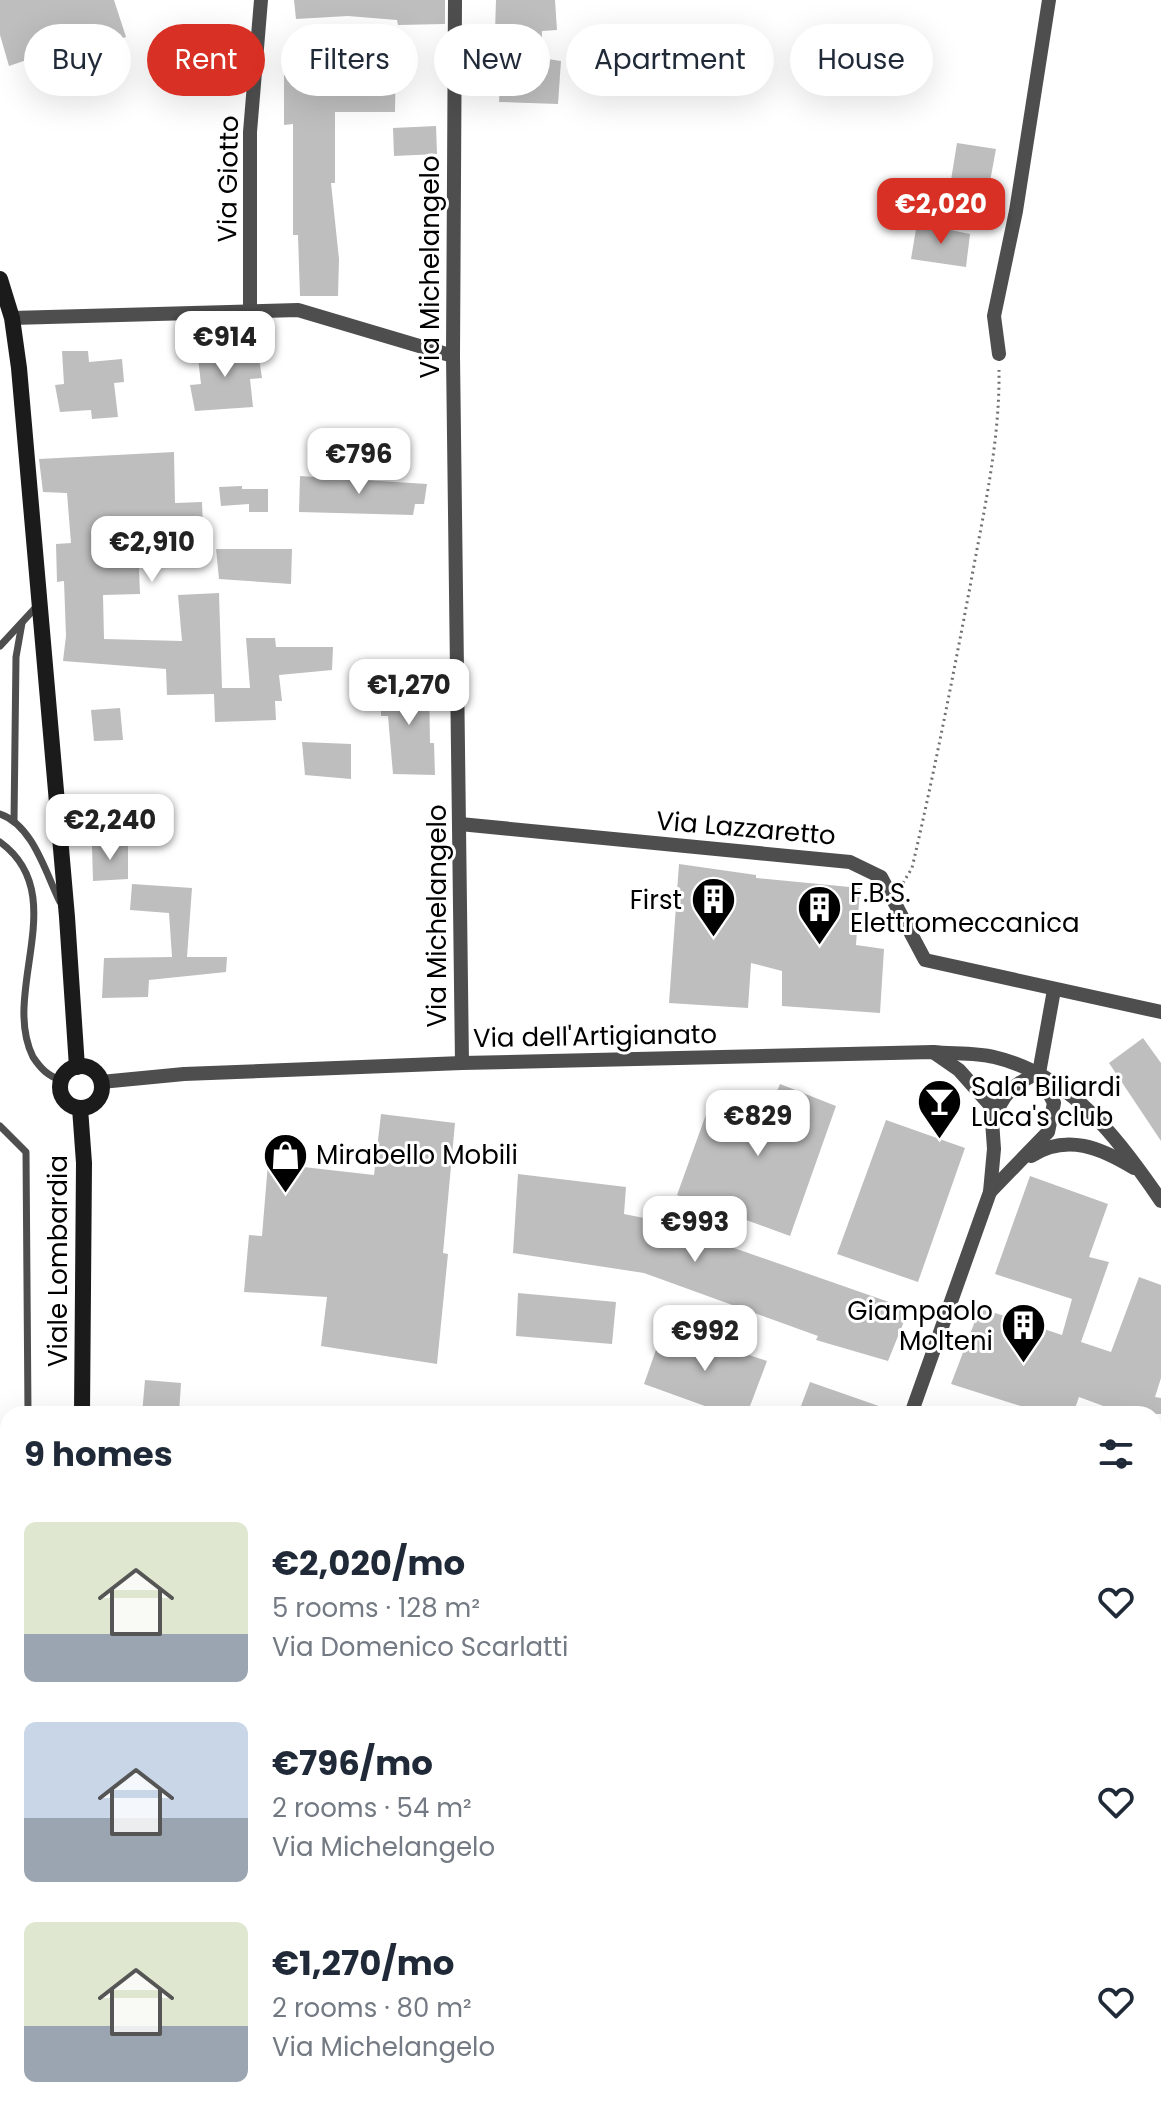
<!DOCTYPE html>
<html lang="en">
<head>
<meta charset="utf-8">
<style>
	body { margin:0; font-family:Poppins,sans-serif; background:#f6f6f7; color:#1f2937; height:100vh; display:flex; flex-direction:column; font-size:30px; white-space:nowrap }
	* { box-sizing:border-box; margin:0 }
	p { font-size:26px; color:#747a83 }
	.icon { flex:none; width:44px; height:44px; fill:none; stroke:currentColor; stroke-width:2; stroke-linecap:round; stroke-linejoin:round }
	.map { position:relative; flex:1; overflow:hidden }
	.drawer { position:absolute; left:0px; top:1406px; width:1162px; height:714px; display:flex; flex-direction:column; background:#fff; border-radius:24px 24px 0 0; box-shadow:0 8px 32px #0002 }
	.drawer>* { flex:none }
	.top-card { position:absolute; left:24px; top:24px; width:1114px; height:72px; display:flex; gap:16px }
	.price { position:absolute; translate:-50% -68px; padding:0 18px; border-radius:16px; background:#fff; color:#222; font-size:26px; line-height:52px; filter:drop-shadow(0 2px 4px #0008) }
	.price::after { content:''; position:absolute; left:50%; top:48px; width:24px; height:18px; margin-left:-12px; background:inherit; clip-path:polygon(0 0,100% 0,50% 100%) }
	.price.active { background:#d93025; color:#fff }
	ul { padding:0; list-style:none }
	li { display:flex; align-items:center; gap:24px; height:200px; padding:0 24px }
	li span { display:grid; place-items:center; flex:none; width:224px; height:160px; border-radius:12px; color:#555 }
	li>.icon { margin-inline-start:auto }
	span .icon { width:96px; height:96px; fill:#fffc; stroke-width:1 }
	li b { font-size:34px }
	h2 { display:flex; justify-content:space-between; align-items:center; height:96px; padding:0 24px; font-size:34px }
	.chip { padding:0 28px; border-radius:36px; background:#fff; box-shadow:0 8px 32px #0002; font-size:28px; line-height:72px }
	.chip.active { background:#d93025; color:#fff }
	.map>svg:first-child { display:block }
	.green { fill:#d5d5d5 }
	.lines { fill:none; stroke-linecap:round; stroke-linejoin:round }
	.river { stroke:#9c9c9c; stroke-width:32 }
	.building { fill:#bebebe }
	.path { stroke:#707070; stroke-width:3; stroke-dasharray:2 4; stroke-linecap:butt }
	.service { stroke:#4e4e4e; stroke-width:7 }
	.minor { stroke:#4e4e4e; stroke-width:14 }
	.secondary { stroke:#1b1b1b; stroke-width:16 }
	.labels { text-anchor:middle; dominant-baseline:central; stroke-width:6; stroke-linejoin:round; paint-order:stroke }
	.street-label { font-size:26px; fill:#000; stroke:#fff }
	.poi-label { font-size:26px; fill:#000; stroke:#fff; text-anchor:start }
</style>
</head>
<body>
<div class="map">
<svg width="1161" height="2119" viewBox="0 0 1161 2119">
	<rect width="100%" height="100%" fill="#fff"/>
	<polygon class="green" points="1161,1669 1161,2119 615,2119 620,2112 1154,2112 1154,1675"/>
	<g class="lines">
		<g class="river">
			<polyline points="986,2112 992,2119"/>
			<polyline points="1108,2112 1120,2119"/>
		</g>
	</g>
	<g class="building">
		<polygon points="0,0 114,0 126,37 76,52 74,44 9,66 0,35"/>
		<polygon points="294,0 445,0 445,24 398,25 397,20 348,16 296,19"/>
		<polygon points="496,0 555,0 557,30 542,31 541,58 561,61 558,104 499,102 501,63 513,64 512,32 495,32"/>
		<polygon points="361,49 396,49 395,112 335,112 335,183 331,183 339,259 338,296 300,296 298,235 293,235 293,124 284,125 284,69 361,68"/>
		<polygon points="436,126 437,154 394,156 393,128"/>
		<polygon points="957,143 996,149 989,187 951,180"/>
		<polygon points="917,223 970,234 966,267 911,259"/>
		<polygon points="225,346 226,354 258,351 262,378 250,379 253,407 195,411 190,385 201,384 197,349"/>
		<polygon points="62,351 88,351 89,362 122,359 124,382 114,383 118,417 92,419 91,410 60,412 55,385 64,384"/>
		<polygon points="174,452 175,503 202,502 203,528 168,530 163,566 139,568 140,594 103,595 104,639 182,641 178,595 219,593 222,688 250,688 246,638 275,638 276,647 333,647 332,670 279,675 282,701 275,701 276,720 215,722 214,694 167,695 166,669 63,661 66,636 64,581 57,582 56,544 71,543 67,493 43,492 39,459"/>
		<polygon points="300,476 427,484 424,504 415,504 413,515 299,512"/>
		<polygon points="242,486 242,489 268,489 268,512 249,512 249,504 221,506 219,487"/>
		<polygon points="216,549 292,549 291,584 219,579"/>
		<polygon points="381,682 429,682 430,743 434,743 435,775 393,774 388,716 381,716"/>
		<polygon points="120,708 123,740 94,741 91,710"/>
		<polygon points="302,742 351,744 351,779 305,775"/>
		<polygon points="135,815 152,815 153,835 136,835"/>
		<polygon points="128,842 128,879 93,881 92,846"/>
		<polygon points="679,864 756,875 756,878 860,888 856,945 884,949 880,1013 782,1006 782,971 751,963 748,1008 669,1003"/>
		<polygon points="132,884 192,888 187,957 227,957 226,972 149,980 148,997 102,998 104,958 172,957 169,913 130,910"/>
		<polygon points="1143,1038 1161,1063 1161,1141 1109,1063"/>
		<polygon points="780,1084 836,1106 790,1236 677,1195 713,1095 767,1115"/>
		<polygon points="381,1114 455,1123 443,1253 448,1254 437,1364 321,1346 327,1297 244,1292 249,1235 262,1236 268,1163 374,1175"/>
		<polygon points="886,1120 965,1148 918,1282 837,1254"/>
		<polygon points="518,1174 626,1187 624,1214 654,1220 909,1309 888,1361 816,1340 818,1336 644,1273 513,1253"/>
		<polygon points="1030,1176 1108,1204 1089,1257 1109,1262 1081,1342 1111,1352 1139,1277 1161,1285 1161,1378 1155,1397 1161,1398 1161,1414 1125,1414 1079,1397 1073,1414 1046,1414 951,1384 980,1308 1062,1335 1072,1299 995,1274"/>
		<polygon points="518,1293 616,1302 612,1344 516,1336"/>
		<polygon points="664,1327 767,1361 747,1414 727,1414 644,1384"/>
		<polygon points="145,1380 181,1383 179,1414 142,1414"/>
		<polygon points="810,1382 896,1412 896,1414 798,1414"/>
	</g>
	<g class="lines">
		<path class="path" d="M903 883 912 868C934 774 952 681 970 587 983 514 1000 443 999 370"/>
		<g class="service">
			<polyline points="0,646 38,605"/>
			<path d="M0 814C33 825 46 874 60 902"/>
			<polyline points="14,821 16,657 22,623"/>
			<path d="M0 842C73 895 0 991 33 1057 41 1069 48 1076 61 1080"/>
			<polyline points="0,1126 26,1152 28,1414"/>
			<polyline points="1154,1473 1161,1476"/>
			<polyline points="1154,1579 1161,1582"/>
			<polyline points="0,1931 8,1931"/>
			<polyline points="0,1940 8,1943"/>
		</g>
		<g class="minor">
			<polyline points="455,0 453,356 462,1063"/>
			<polyline points="250,311 250,132 261,0"/>
			<polyline points="12,318 298,310 453,356"/>
			<polyline points="999,354 994,316 1016,211 1049,0"/>
			<polyline points="460,824 850,862 881,877 925,960 1161,1012"/>
			<polyline points="1039,1073 1054,990"/>
			<path d="M101 1082 184 1074 462 1063 933 1052C952 1054 975 1052 994 1057 1071 1075 1119 1139 1161 1201"/>
			<path d="M995 1120C1000 1095 1016 1082 1039 1073"/>
			<path d="M1031 1156C1067 1133 1101 1148 1134 1168"/>
			<polyline points="990,1192 1048,1132 1054,1103 1041,1077"/>
			<polyline points="911,1414 990,1192 994,1149 991,1106 959,1070 933,1052"/>
		</g>
		<g class="secondary">
			<polyline points="0,279 12,318 19,368 67,917 77,1067"/>
			<circle cx="81" cy="1087" r="21"/>
			<polyline points="80,1108 84,1163 82,1414"/>
			<polyline points="94,2112 95,2119"/>
		</g>
	</g>
	<defs>
		<symbol id="building-pin" viewBox="-11 -11 22 30"><path d="M0 17L-7.5 6A9.5 9.5 0 1 1 7.5 6Z" fill="#000" stroke="#fff"/><path d="M-4-6H4V6H1V3H-1V6H-4ZM-2.5-4.3h1.7v1.8h-1.7ZM.8-4.3h1.7v1.8H.8ZM-2.5-1h1.7V.8h-1.7ZM.8-1h1.7V.8H.8Z" fill="#fff"/></symbol>
		<symbol id="bar-pin" viewBox="-11 -11 22 30"><path d="M0 17L-7.5 6A9.5 9.5 0 1 1 7.5 6Z" fill="#000" stroke="#fff"/><path d="M-6-5H6L.8 .8V4.5H3.5V6h-7V4.5H-.8V.8Z" fill="#fff"/></symbol>
		<symbol id="shop-pin" viewBox="-11 -11 22 30"><path d="M0 17L-7.5 6A9.5 9.5 0 1 1 7.5 6Z" fill="#000" stroke="#fff"/><path d="M-5-2.5h2.3a2.7 3.5 0 0 1 5.4 0H5L5.5 6h-11ZM-1.5-2.5h3a1.5 2.3 0 0 0-3 0Z" fill="#fff"/></symbol>
	</defs>
	<g fill-rule="evenodd">
		<use href="#building-pin" x="688" y="874" width="51" height="69"/>
		<use href="#building-pin" x="794" y="882" width="51" height="69"/>
		<use href="#bar-pin" x="914" y="1076" width="51" height="69"/>
		<use href="#shop-pin" x="260" y="1130" width="51" height="69"/>
		<use href="#building-pin" x="998" y="1300" width="51" height="69"/>
	</g>
	<g class="labels">
		<g class="street-label">
			<text transform="translate(228 179) rotate(-89)">Via Giotto</text>
			<text transform="translate(430 267) rotate(-90)">Via Michelangelo</text>
			<text transform="translate(746 828) rotate(5)">Via Lazzaretto</text>
			<text transform="translate(437 916) rotate(-90)">Via Michelangelo</text>
			<text transform="translate(595 1036) rotate(-1)">Via dell'Artigianato</text>
			<text transform="translate(58 1261) rotate(-90)">Viale Lombardia</text>
		</g>
		<g class="poi-label">
			<text x="850" y="893">F.B.S.<tspan x="850" dy="30">Elettromeccanica</tspan></text>
			<text x="682" y="900" text-anchor="end">First</text>
			<text x="971" y="1087">Sala Biliardi<tspan x="971" dy="30">Luca's club</tspan></text>
			<text x="316" y="1155">Mirabello Mobili</text>
			<text x="993" y="1311" text-anchor="end">Giampaolo<tspan x="993" dy="30">Molteni</tspan></text>
		</g>
	</g>
</svg>
<b class="price active" style="left:941px;top:246px">€2,020</b>
<b class="price" style="left:225px;top:379px">€914</b>
<b class="price" style="left:359px;top:496px">€796</b>
<b class="price" style="left:152px;top:584px">€2,910</b>
<b class="price" style="left:409px;top:727px">€1,270</b>
<b class="price" style="left:110px;top:862px">€2,240</b>
<b class="price" style="left:758px;top:1158px">€829</b>
<b class="price" style="left:695px;top:1264px">€993</b>
<b class="price" style="left:705px;top:1373px">€992</b>
<div class="top-card">
<a class="chip">Buy</a>
<a class="chip active">Rent</a>
<a class="chip">Filters</a>
<a class="chip">New</a>
<a class="chip">Apartment</a>
<a class="chip">House</a>
</div>
<section class="drawer">
<h2>9 homes<svg class="icon" aria-label="filters" viewBox="0 0 24 24"><path d="M4 7h16M4 17h16"/><circle cx="9" cy="7" r="2"/><circle cx="15" cy="17" r="2"/></svg></h2>
<ul>
<li><span style="background:linear-gradient(#dfe7d0 70%,#9aa5b1 0)"><svg class="icon" aria-label="home" viewBox="0 0 24 24"><path d="M3 11l9-7 9 7M6 9v11h12V9"/></svg></span><div><b>€2,020/mo</b><p>5 rooms · 128 m²</p><p>Via Domenico Scarlatti</p></div><svg class="icon" aria-label="heart" viewBox="0 0 24 24"><path d="M12 20l-8-8c-3-5 5-10 8-4 3-6 11-1 8 4z"/></svg></li>
<li><span style="background:linear-gradient(#c9d6e8 60%,#9aa5b1 0)"><svg class="icon" aria-label="home" viewBox="0 0 24 24"><path d="M3 11l9-7 9 7M6 9v11h12V9"/></svg></span><div><b>€796/mo</b><p>2 rooms · 54 m²</p><p>Via Michelangelo</p></div><svg class="icon" aria-label="heart" viewBox="0 0 24 24"><path d="M12 20l-8-8c-3-5 5-10 8-4 3-6 11-1 8 4z"/></svg></li>
<li><span style="background:linear-gradient(#dfe7d0 65%,#9aa5b1 0)"><svg class="icon" aria-label="home" viewBox="0 0 24 24"><path d="M3 11l9-7 9 7M6 9v11h12V9"/></svg></span><div><b>€1,270/mo</b><p>2 rooms · 80 m²</p><p>Via Michelangelo</p></div><svg class="icon" aria-label="heart" viewBox="0 0 24 24"><path d="M12 20l-8-8c-3-5 5-10 8-4 3-6 11-1 8 4z"/></svg></li>
</ul>
</section>
</div>
</body>
</html>
